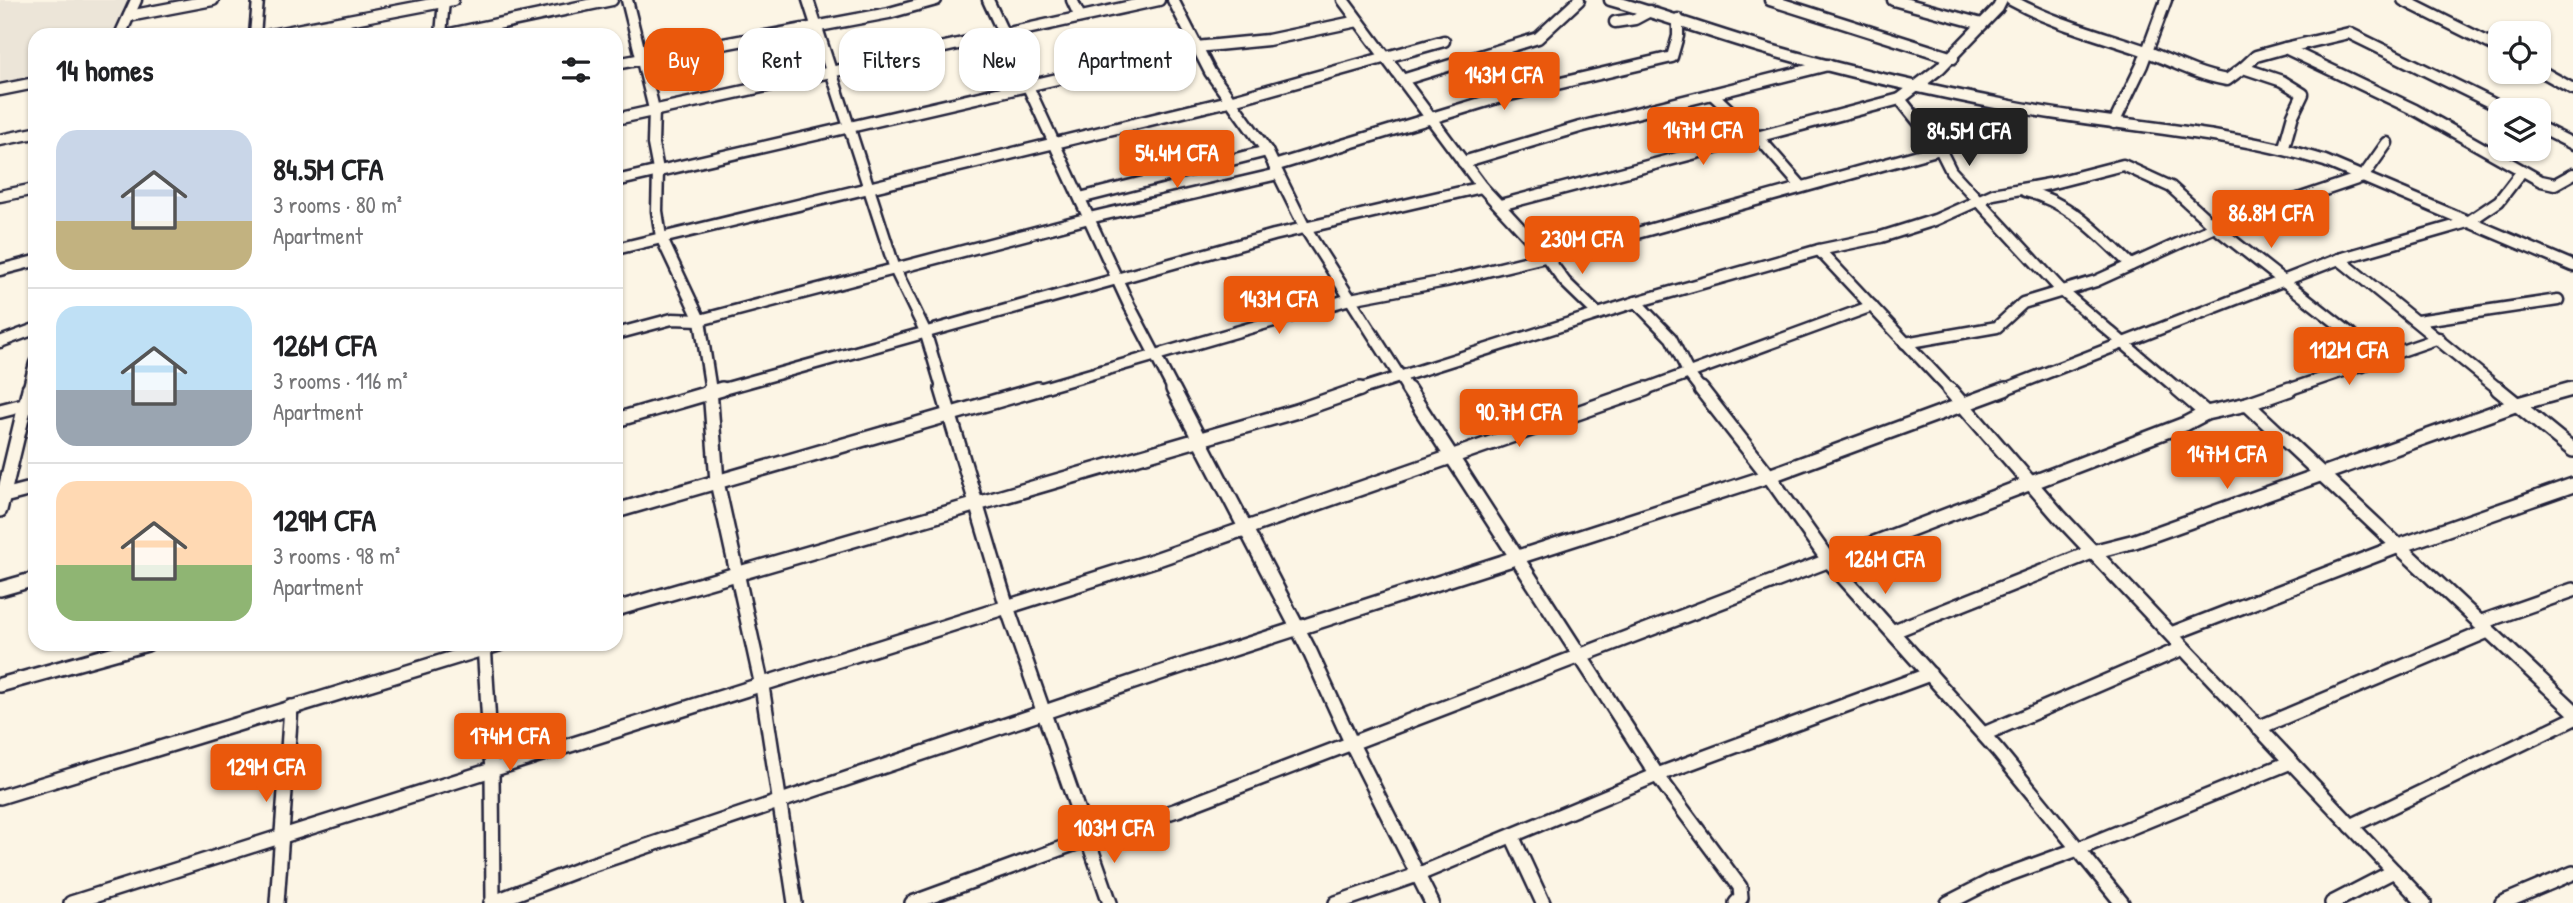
<!DOCTYPE html>
<html lang="en">
<head>
<meta charset="utf-8">
<style>
	body { margin:0; font-family:"Patrick Hand",sans-serif; background:#f2f2f2; color:#202124; height:100vh; display:flex; flex-direction:column; font-size:26px; white-space:nowrap }
	* { box-sizing:border-box; margin:0 }
	p { font-size:23px; color:#757577 }
	.icon { flex:none; width:38px; height:38px; fill:none; stroke:currentColor; stroke-width:2; stroke-linecap:round; stroke-linejoin:round }
	.map { position:relative; flex:1; overflow:hidden }
	.sheet { position:absolute; left:28px; top:28px; width:595px; height:623px; display:flex; flex-direction:column; background:#fff; border-radius:21px; box-shadow:0 2px 5px #0004 }
	.sheet>* { flex:none }
	.guide { position:absolute; left:644px; top:28px; width:665px; height:63px; display:flex; gap:14px }
	.buttons { position:absolute; left:2488px; top:21px; display:grid; gap:14px }
	.buttons a { display:grid; place-items:center; width:63px; height:63px; border-radius:14px; background:#fff; box-shadow:0 2px 5px #0004; font-size:35px }
	.price { position:absolute; translate:-50% -60px; padding:0 16px; border-radius:7px; background:#ea580c; color:#fff; font-size:23px; line-height:46px; filter:drop-shadow(0 2px 4px #0008) }
	.price::after { content:''; position:absolute; left:50%; top:42px; width:21px; height:16px; margin-left:-10px; background:inherit; clip-path:polygon(0 0,100% 0,50% 100%) }
	.price.current { background:#222; color:#fff }
	ul { padding:0; list-style:none }
	li { display:flex; align-items:center; gap:21px; height:175px; padding:0 28px }
	li+li { border-top:2px solid #e0e0e0 }
	li span { display:grid; place-items:center; flex:none; width:196px; height:140px; border-radius:21px; color:#555 }
	li>.icon { margin-inline-start:auto }
	span .icon { width:84px; height:84px; fill:#fffc; stroke-width:1 }
	li b { font-size:30px }
	h2 { display:flex; justify-content:space-between; align-items:center; height:84px; padding:0 28px; font-size:30px }
	.tag { padding:0 24px; border-radius:21px; background:#fff; box-shadow:0 2px 5px #0004; font-size:24px; line-height:63px }
	.tag.current { background:#ea580c; color:#fff }
	.map>svg:first-child { display:block }
	.built { fill:#ece5d8 }
	.lines { fill:none; stroke-linecap:round; stroke-linejoin:round }
	.minor-far1-casing { stroke:#22223b; stroke-width:15 }
	.minor-casing { stroke:#22223b; stroke-width:18 }
	.minor-far1 { stroke:#fcf5e5; stroke-width:10 }
	.minor { stroke:#fcf5e5; stroke-width:13 }
</style>
</head>
<body>
<div class="map">
<svg width="2573" height="903" viewBox="0 0 2573 903">
	<rect width="100%" height="100%" fill="#fcf5e5"/>
	<filter id="ink" filterUnits="userSpaceOnUse"><feTurbulence type="fractalNoise" baseFrequency=".0143" numOctaves="2"/><feDisplacementMap in="SourceGraphic" scale="14" xChannelSelector="R" yChannelSelector="G"/><feConvolveMatrix kernelMatrix="1 2 1 2 8 2 1 2 1" color-interpolation-filters="sRGB"/></filter>
	<g filter="url(#ink)">
		<polygon class="built" points="0,0 138,0 132,35 35,35 35,80 0,88"/>
		<g class="lines">
			<defs>
				<g id="minor-far1">
					<polyline points="627,0 654,109 653,144 658,170 657,211 661,237 700,320 711,391"/>
					<polyline points="808,0 895,269 925,331 943,391"/>
					<polyline points="988,0 1129,305 1174,391"/>
					<polyline points="1072,0 1080,17"/>
					<polyline points="1173,0 1210,72 1267,151 1305,228 1409,391"/>
					<polyline points="1343,0 1482,187 1545,255 1565,282 1598,314"/>
					<path d="M1610 0C1663 15 1715 34 1767 49 1849 73 1933 91 2016 107 2119 127 2225 130 2325 161L2573 266"/>
					<polyline points="1770,0 1953,58"/>
					<polyline points="1893,0 1982,24"/>
					<polyline points="2002,0 1998,8 1940,68 1900,99 1940,149 1951,171 2062,291 2180,391"/>
					<path d="M2011 0C2054 24 2100 35 2146 51 2173 62 2198 75 2227 80L2243 68 2282 81 2303 94 2293 115 2284 147"/>
					<polyline points="2403,0 2501,49"/>
					<polyline points="129,16 213,0"/>
					<polyline points="1615,22 1635,19 1650,11"/>
					<polyline points="120,35 136,0"/>
					<polyline points="255,35 258,0"/>
					<polyline points="270,35 453,0"/>
					<polyline points="441,35 444,0"/>
					<polyline points="445,35 612,0"/>
					<polyline points="616,64 889,13 936,0"/>
					<polyline points="2243,68 2256,56 2285,48"/>
					<polyline points="2539,70 2573,89"/>
					<polyline points="1402,80 1538,38 1579,0"/>
					<polyline points="0,90 35,83"/>
					<polyline points="1712,94 1758,137 1801,186"/>
					<polyline points="2506,110 2349,33 2285,48 2415,110 2541,181 2555,184 2573,174"/>
					<polyline points="616,119 1159,0"/>
					<polyline points="2114,123 2142,65 2166,0"/>
					<polyline points="2539,127 2573,144"/>
					<polyline points="0,140 35,133"/>
					<polyline points="1463,162 1580,127 1828,65"/>
					<polyline points="1274,166 1497,98 1672,57 1678,36 1678,19"/>
					<polyline points="616,181 1196,47 1268,40 1358,21"/>
					<path d="M2025 191C2070 202 2099 234 2131 265"/>
					<polyline points="0,196 35,189"/>
					<polyline points="1080,198 1267,151"/>
					<polyline points="1500,205 1900,99"/>
					<polyline points="616,249 1229,101 1444,41"/>
					<polyline points="1819,250 1951,391"/>
					<polyline points="2339,259 2501,391"/>
					<polyline points="0,270 35,261"/>
					<polyline points="1636,302 1671,338 1689,374 1702,391"/>
					<polyline points="2417,321 2558,300"/>
					<polyline points="616,334 672,319 700,320 1089,218 1278,174"/>
					<polyline points="0,342 35,329"/>
					<polyline points="1905,343 1997,327 2023,303 2096,281 2215,227 2363,177 2387,143"/>
					<polyline points="28,391 35,363"/>
					<polyline points="716,391 1274,235 1482,187"/>
					<polyline points="1032,391 1350,299 1446,281 1594,245 1940,149"/>
					<polyline points="1355,391 1636,302 1819,250 1881,237 1935,220 1993,194 2049,184 2123,165 2171,187 2215,227 2351,334 2357,342 2363,366"/>
					<polyline points="1640,391 1872,306"/>
					<polyline points="2000,391 2339,259 2468,222 2499,201 2522,171"/>
					<polyline points="2285,391 2439,338"/>
					<polyline points="2566,391 2573,389"/>
				</g>
				<g id="minor">
					<polyline points="710,389 717,482 762,686 795,903"/>
					<polyline points="942,389 1007,607 1110,903"/>
					<polyline points="1173,389 1310,652 1351,742 1432,903"/>
					<polyline points="1408,389 1657,775 1740,887 1741,898 1736,903"/>
					<polyline points="1701,389 1769,476 1829,561 1998,751 2122,903"/>
					<polyline points="1949,389 2059,516 2424,903"/>
					<polyline points="2178,389 2206,413"/>
					<polyline points="2498,389 2573,450"/>
					<polyline points="2247,404 2290,389"/>
					<polyline points="0,411 35,402"/>
					<polyline points="616,420 722,389"/>
					<polyline points="0,497 35,488"/>
					<polyline points="0,510 29,389"/>
					<polyline points="616,511 1038,389"/>
					<polyline points="0,589 35,579"/>
					<polyline points="616,609 1297,411 1360,389"/>
					<polyline points="2479,623 2573,590"/>
					<polyline points="1894,631 2092,552 2135,541 2518,404 2572,389"/>
					<polyline points="2171,634 2399,546 2573,485"/>
					<polyline points="484,644 492,772 493,903"/>
					<polyline points="0,685 147,644"/>
					<polyline points="2258,728 2488,631"/>
					<polyline points="1984,734 2183,648"/>
					<polyline points="0,797 499,644"/>
					<polyline points="2351,826 2573,719"/>
					<polyline points="1512,836 1543,903"/>
					<polyline points="71,903 1155,560 1646,389"/>
					<polyline points="277,903 291,707"/>
					<polyline points="491,903 588,866 1184,665 1769,476 2005,389"/>
					<polyline points="912,903 1087,839 1177,810 2185,424 2206,413 2247,404 2573,710"/>
					<polyline points="1336,903 1417,875 1657,775 1930,674"/>
					<polyline points="1948,903 1993,880 2078,849 2291,762"/>
					<polyline points="2332,903 2394,871"/>
					<polyline points="2502,903 2573,873"/>
				</g>
			</defs>
			<use href="#minor-far1" class="minor-far1-casing"/>
			<use href="#minor" class="minor-casing"/>
			<use href="#minor-far1" class="minor-far1"/>
			<use href="#minor" class="minor"/>
		</g>
	</g>
</svg>
<div class="buttons">
<a><svg class="icon" aria-label="locate" viewBox="0 0 24 24"><circle cx="12" cy="12" r="6"/><path d="M12 2v4M12 18v4M2 12h4M18 12h4"/></svg></a>
<a><svg class="icon" aria-label="layers" viewBox="0 0 24 24"><path d="M12 4l9 5-9 5-9-5zM3 14l9 5 9-5"/></svg></a>
</div>
<b class="price" style="left:1504px;top:112px">143M CFA</b>
<b class="price" style="left:1703px;top:167px">147M CFA</b>
<b class="price current" style="left:1969px;top:168px">84.5M CFA</b>
<b class="price" style="left:1177px;top:190px">54.4M CFA</b>
<b class="price" style="left:2271px;top:250px">86.8M CFA</b>
<b class="price" style="left:1582px;top:276px">230M CFA</b>
<b class="price" style="left:1279px;top:336px">143M CFA</b>
<b class="price" style="left:2349px;top:387px">112M CFA</b>
<b class="price" style="left:1519px;top:449px">90.7M CFA</b>
<b class="price" style="left:2227px;top:491px">147M CFA</b>
<b class="price" style="left:1885px;top:596px">126M CFA</b>
<b class="price" style="left:510px;top:773px">174M CFA</b>
<b class="price" style="left:266px;top:804px">129M CFA</b>
<b class="price" style="left:1114px;top:865px">103M CFA</b>
<div class="guide">
<a class="tag current">Buy</a>
<a class="tag">Rent</a>
<a class="tag">Filters</a>
<a class="tag">New</a>
<a class="tag">Apartment</a>
</div>
<section class="sheet">
<h2>14 homes<svg class="icon" aria-label="filters" viewBox="0 0 24 24"><path d="M4 7h16M4 17h16"/><circle cx="9" cy="7" r="2"/><circle cx="15" cy="17" r="2"/></svg></h2>
<ul>
<li><span style="background:linear-gradient(#c9d6e8 65%,#c2b280 0)"><svg class="icon" aria-label="home" viewBox="0 0 24 24"><path d="M3 11l9-7 9 7M6 9v11h12V9"/></svg></span><div><b>84.5M CFA</b><p>3 rooms · 80 m²</p><p>Apartment</p></div></li>
<li><span style="background:linear-gradient(#bfe0f5 60%,#9aa5b1 0)"><svg class="icon" aria-label="home" viewBox="0 0 24 24"><path d="M3 11l9-7 9 7M6 9v11h12V9"/></svg></span><div><b>126M CFA</b><p>3 rooms · 116 m²</p><p>Apartment</p></div></li>
<li><span style="background:linear-gradient(#ffd9b3 60%,#8fb573 0)"><svg class="icon" aria-label="home" viewBox="0 0 24 24"><path d="M3 11l9-7 9 7M6 9v11h12V9"/></svg></span><div><b>129M CFA</b><p>3 rooms · 98 m²</p><p>Apartment</p></div></li>
</ul>
</section>
</div>
</body>
</html>
